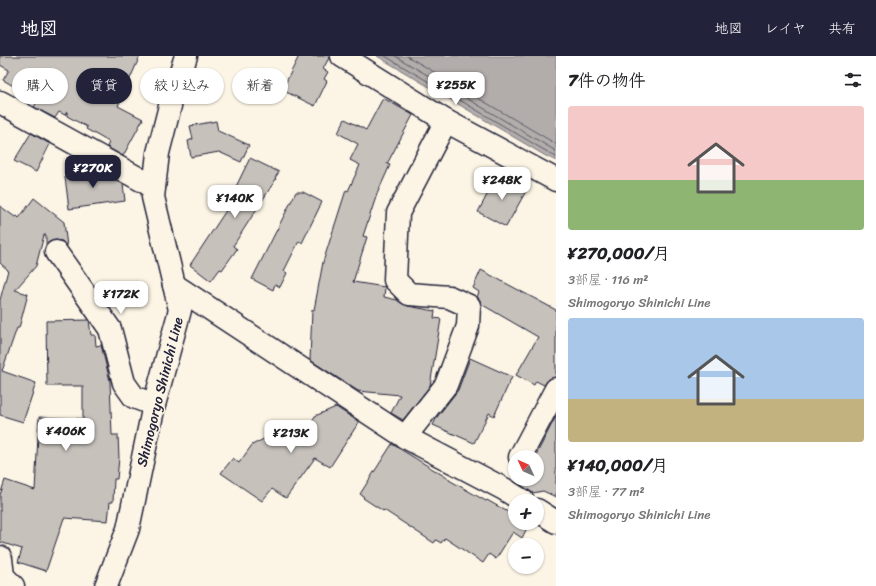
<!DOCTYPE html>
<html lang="ja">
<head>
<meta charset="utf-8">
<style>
	body { margin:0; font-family:Sriracha,"Klee One",sans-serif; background:#f6f6f6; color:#202124; height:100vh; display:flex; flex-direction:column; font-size:15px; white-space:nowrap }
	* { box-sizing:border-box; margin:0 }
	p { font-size:13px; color:#757577 }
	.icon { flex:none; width:22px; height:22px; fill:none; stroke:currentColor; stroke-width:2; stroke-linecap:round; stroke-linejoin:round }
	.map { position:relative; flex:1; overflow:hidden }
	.side { display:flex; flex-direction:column; background:#fff; width:320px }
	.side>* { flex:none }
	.top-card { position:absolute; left:12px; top:12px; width:380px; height:36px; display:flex; gap:8px }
	.needle { width:26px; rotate:314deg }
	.buttons { position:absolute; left:508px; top:394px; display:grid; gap:8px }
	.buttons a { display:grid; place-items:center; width:36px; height:36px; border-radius:50%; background:#fff; box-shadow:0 1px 3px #0004; font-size:20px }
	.price { position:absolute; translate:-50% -34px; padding:0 9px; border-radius:8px; background:#fff; color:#222; font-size:13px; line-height:26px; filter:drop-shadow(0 1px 2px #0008) }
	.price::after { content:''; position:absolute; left:50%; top:24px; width:12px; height:9px; margin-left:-6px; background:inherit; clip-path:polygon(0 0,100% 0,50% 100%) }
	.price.on { background:#22223b; color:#fff }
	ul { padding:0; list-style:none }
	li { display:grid; align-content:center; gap:8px; height:212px; padding:0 12px }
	li span { display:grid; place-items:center; height:124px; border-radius:4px; color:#555 }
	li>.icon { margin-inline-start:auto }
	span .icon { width:72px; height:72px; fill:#fffc; stroke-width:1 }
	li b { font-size:17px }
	h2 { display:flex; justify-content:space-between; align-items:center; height:48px; padding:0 12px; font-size:17px }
	.tag { padding:0 14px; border-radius:18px; background:#fff; box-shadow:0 1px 3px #0004; font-size:14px; line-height:36px }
	.tag.on { background:#22223b; color:#fff }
	header { display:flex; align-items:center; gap:24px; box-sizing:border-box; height:56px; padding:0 20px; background:#22223b; color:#fff }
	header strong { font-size:19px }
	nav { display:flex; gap:22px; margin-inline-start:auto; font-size:14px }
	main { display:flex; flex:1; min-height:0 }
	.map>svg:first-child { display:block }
	.water { fill:#b2adab; stroke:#78757e }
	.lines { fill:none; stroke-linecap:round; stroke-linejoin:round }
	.shore { stroke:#5c5a68; stroke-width:1 }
	.building { fill:#c6c1bb; stroke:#22223b }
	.street-casing { stroke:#22223b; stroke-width:25 }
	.secondary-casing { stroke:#22223b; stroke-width:25 }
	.street { stroke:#fcf5e5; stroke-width:22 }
	.secondary { stroke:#fcf5e5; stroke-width:22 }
	.labels { text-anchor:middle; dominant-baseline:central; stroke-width:3; stroke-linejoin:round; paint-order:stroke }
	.street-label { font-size:14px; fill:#22223b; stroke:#fcf5e5 }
</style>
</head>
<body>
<header>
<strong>地図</strong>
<nav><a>地図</a><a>レイヤ</a><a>共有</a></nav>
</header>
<main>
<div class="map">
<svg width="556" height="530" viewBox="0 0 556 530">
	<rect width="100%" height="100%" fill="#fcf5e5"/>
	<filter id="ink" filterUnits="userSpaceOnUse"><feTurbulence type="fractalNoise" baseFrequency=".025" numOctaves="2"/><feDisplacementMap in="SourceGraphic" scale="8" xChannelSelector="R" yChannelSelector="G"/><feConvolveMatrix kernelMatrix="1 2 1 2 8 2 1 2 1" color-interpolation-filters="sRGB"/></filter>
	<g filter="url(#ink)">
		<polygon class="water" points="377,0 556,0 556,105 544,99"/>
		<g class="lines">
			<g class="shore">
				<polyline points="385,0 556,101"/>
				<polyline points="395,0 556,95"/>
				<polyline points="407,0 556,88"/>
			</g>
		</g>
		<g class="building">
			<polygon points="0,0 140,0 118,50 143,63 123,100 107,91 109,86 86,73 87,71 67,60 67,56 65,59 59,56 55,62 34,51 38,44 3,24 9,14 0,9"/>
			<polygon points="299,0 330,0 323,13 328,16 324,23 327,25 315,50 282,34"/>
			<polygon points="383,42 413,59 387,108 390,109 377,138 363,180 367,181 353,226 385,231 384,241 397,244 401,247 408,250 435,255 434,262 441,263 430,330 403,364 391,357 400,339 358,335 310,304 312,254 314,254 323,206 346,134 348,135 360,109 350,104 358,88 338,77 345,63 366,74"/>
			<polygon points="216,65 218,75 249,89 241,106 219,96 191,101 188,85 193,83 190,70"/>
			<polygon points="31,77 50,88 36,116 14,105"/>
			<polygon points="250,102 279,116 275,122 276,123 233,190 237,193 222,214 220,213 211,225 190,209 229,150 227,149"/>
			<polygon points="93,112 123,128 125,145 69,153 65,121 74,120 73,114"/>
			<polygon points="497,120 526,135 506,171 478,156"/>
			<polygon points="296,136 303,136 322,146 302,187 299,185 284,215 287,217 280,231 275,228 273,234 252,223"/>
			<polygon points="34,142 64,166 67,190 62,185 55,184 49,186 46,189 46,179 44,179 36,210 15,234 28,238 19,272 17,272 2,315 36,327 23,366 0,359 0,244 8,214 0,207 0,150 15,161 17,160 19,162"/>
			<polygon points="481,214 556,254 556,321 549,323 544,329 536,325 534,329 516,319 538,281 481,248 480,244 477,241 479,236 473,232"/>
			<polygon points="89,264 91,279 95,279 96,290 101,289 110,325 112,379 118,379 119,402 117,423 114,423 113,446 110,446 108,465 64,462 46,515 18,506 22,493 0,486 0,439 5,424 35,434 39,361 83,363 83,330 47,330 46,265"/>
			<polygon points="470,302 512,321 494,360 489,357 474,387 433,369 437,361 458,334"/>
			<polygon points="336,351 359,366 330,411 315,402 286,442 272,433 262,445 221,417 233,402 239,407 252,389 295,367 302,382 315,360"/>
			<polygon points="556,360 556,441 543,435 533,437 521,429 524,423 537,423 537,401 535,401"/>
			<polygon points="392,388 449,423 449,424 486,445 487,444 515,460 515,467 529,468 522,482 513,476 496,503 489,498 483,507 445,482 441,487 436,484 434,487 384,454 383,455 363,442 364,441 360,438"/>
		</g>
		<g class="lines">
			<defs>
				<g id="street">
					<polyline points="342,0 446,65 556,124"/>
					<polyline points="0,46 154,131"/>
					<polyline points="56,196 110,273 124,327 134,341 154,349"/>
					<polyline points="174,229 405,381 504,433 523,445"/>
					<polyline points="405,381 446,329 468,270 469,250 449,241 409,238 395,224 398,157 446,65"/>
					<polyline points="520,401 556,333"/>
					<polyline points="537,454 556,466"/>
					<polyline points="0,501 1,503 3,520 13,530"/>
				</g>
				<polyline id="secondary" points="106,530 128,473 154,349 180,254 153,141 158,97 172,42 186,0"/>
			</defs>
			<use href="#street" class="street-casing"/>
			<use href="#secondary" class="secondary-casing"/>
			<use href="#street" class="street"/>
			<use href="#secondary" class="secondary"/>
		</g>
	</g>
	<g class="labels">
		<g class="street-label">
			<text transform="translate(160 336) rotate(-76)">Shimogoryo Shinichi Line</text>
		</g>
	</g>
</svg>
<div class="buttons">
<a><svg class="needle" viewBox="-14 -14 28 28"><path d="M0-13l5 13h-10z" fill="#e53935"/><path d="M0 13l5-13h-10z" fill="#757577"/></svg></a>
<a>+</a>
<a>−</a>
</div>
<b class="price" style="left:456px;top:50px">¥255K</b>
<b class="price on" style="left:93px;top:133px">¥270K</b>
<b class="price" style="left:502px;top:145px">¥248K</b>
<b class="price" style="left:235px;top:163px">¥140K</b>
<b class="price" style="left:121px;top:259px">¥172K</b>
<b class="price" style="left:66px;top:396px">¥406K</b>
<b class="price" style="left:291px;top:398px">¥213K</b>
<div class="top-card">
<a class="tag">購入</a>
<a class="tag on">賃貸</a>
<a class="tag">絞り込み</a>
<a class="tag">新着</a>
</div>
</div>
<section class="side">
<h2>7件の物件<svg class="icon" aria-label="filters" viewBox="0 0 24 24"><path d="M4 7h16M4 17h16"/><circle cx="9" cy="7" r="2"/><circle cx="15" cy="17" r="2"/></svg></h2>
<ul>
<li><span style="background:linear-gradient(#f6c9c9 60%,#8fb573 0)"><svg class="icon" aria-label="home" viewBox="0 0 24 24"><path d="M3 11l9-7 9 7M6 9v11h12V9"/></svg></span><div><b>¥270,000/月</b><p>3部屋 · 116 m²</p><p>Shimogoryo Shinichi Line</p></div></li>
<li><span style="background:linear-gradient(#a9c7e8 65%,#c2b280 0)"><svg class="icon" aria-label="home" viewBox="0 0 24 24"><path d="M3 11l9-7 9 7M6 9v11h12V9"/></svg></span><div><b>¥140,000/月</b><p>3部屋 · 77 m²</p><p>Shimogoryo Shinichi Line</p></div></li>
</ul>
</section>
</main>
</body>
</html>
